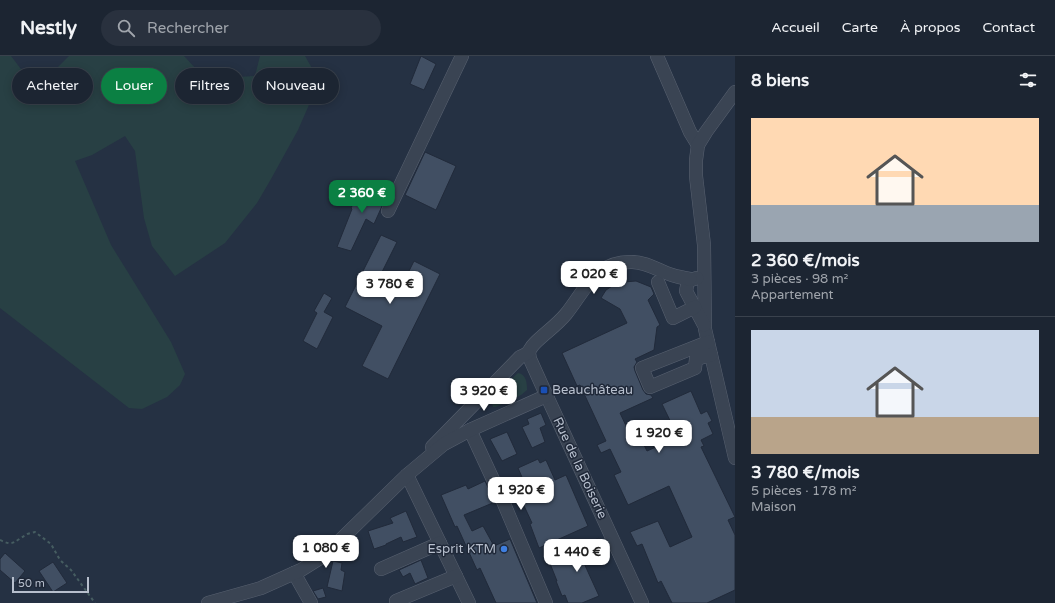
<!DOCTYPE html>
<html lang="fr">
<head>
<meta charset="utf-8">
<style>
	body { margin:0; font-family:"Varela Round",sans-serif; background:#29313e; color:#f1f3f6; height:100vh; display:flex; flex-direction:column; font-size:15px; white-space:nowrap }
	* { box-sizing:border-box; margin:0 }
	p { font-size:13px; color:#a0a5ac }
	.icon { flex:none; width:22px; height:22px; fill:none; stroke:currentColor; stroke-width:2; stroke-linecap:round; stroke-linejoin:round }
	.map { position:relative; flex:1; overflow:hidden }
	.panel { display:flex; flex-direction:column; background:#1c2532; width:320px }
	.panel>* { flex:none }
	.guide { position:absolute; left:12px; top:12px; width:380px; height:36px; display:flex; gap:8px }
	.scale { position:absolute; left:12px; bottom:10px; width:77px; box-sizing:border-box; padding-left:4px; border:2px solid #b7bfcd; border-top:0; font-size:11px; line-height:14px; white-space:nowrap; color:#b7bfcd; -webkit-text-stroke:3px #1f2838; paint-order:stroke }
	.price { position:absolute; translate:-50% -34px; padding:0 9px; border-radius:8px; background:#fff; color:#222; font-size:13px; line-height:26px; filter:drop-shadow(0 1px 2px #0008) }
	.price::after { content:''; position:absolute; left:50%; top:24px; width:12px; height:9px; margin-left:-6px; background:inherit; clip-path:polygon(0 0,100% 0,50% 100%) }
	.price.current { background:#0b8043; color:#fff }
	ul { padding:0; list-style:none }
	li { display:grid; align-content:center; gap:8px; height:212px; padding:0 16px }
	li+li { border-top:1px solid #3a424d }
	li span { display:grid; place-items:center; height:124px; border-radius:0px; color:#555 }
	li>.icon { margin-inline-start:auto }
	span .icon { width:72px; height:72px; fill:#fffc; stroke-width:1 }
	li b { font-size:17px }
	h2 { display:flex; justify-content:space-between; align-items:center; height:48px; padding:0 16px; font-size:17px }
	.pill { padding:0 14px; border-radius:18px; background:#1c2532; box-shadow:0 2px 10px #0003,0 0 0 1px #3a424d; font-size:14px; line-height:36px }
	.pill.current { background:#0b8043; color:#fff }
	header { display:flex; align-items:center; gap:24px; box-sizing:border-box; height:56px; padding:0 20px; background:#1c2532; border-bottom:1px solid #3a424d }
	header strong { font-size:19px }
	nav { display:flex; gap:22px; margin-inline-start:auto; font-size:14px }
	.search { width:280px; height:36px; background:#29313e; display:flex; align-items:center; gap:10px; box-sizing:border-box; padding:0 14px; border-radius:22px; color:#a0a5ac; font-size:15px }
	main { display:flex; flex:1; min-height:0 }
	.map>svg:first-child { display:block }
	.green { fill:#284044 }
	.building { fill:#414f63; stroke:#212a3a }
	.lines { fill:none; stroke-linecap:round; stroke-linejoin:round }
	.minor-casing { stroke:#586170; stroke-width:14 }
	.path { stroke:#465d61; stroke-width:2; stroke-dasharray:3 3; stroke-linecap:butt }
	.minor { stroke:#3a4453; stroke-width:13 }
	.transit-dot { fill:#1a4fb4; stroke:#1f2838; stroke-width:1.5 }
	.shop-dot { fill:#3f7fe0; stroke:#1f2838; stroke-width:1.5 }
	.labels { text-anchor:middle; dominant-baseline:central; stroke-width:3; stroke-linejoin:round; paint-order:stroke }
	.poi-label { font-size:13px; fill:#b7bfcd; stroke:#1f2838; text-anchor:start }
	.street-label { font-size:13px; fill:#b7bfcd; stroke:#1f2838 }
</style>
</head>
<body>
<header>
<strong>Nestly</strong>
<div class="search"><svg class="icon" aria-label="search" viewBox="0 0 24 24"><circle cx="10" cy="10" r="6"/><path d="M15 15l6 6"/></svg>Rechercher</div>
<nav><a>Accueil</a><a>Carte</a><a>À propos</a><a>Contact</a></nav>
</header>
<main>
<div class="map">
<svg width="735" height="547" viewBox="0 0 735 547">
	<rect width="100%" height="100%" fill="#253143"/>
	<g class="green">
		<polygon points="0,0 11,0 30,25 49,20 69,0 184,0 197,14 237,21 255,20 260,0 305,0 313,14 315,35 298,74 271,123 257,147 225,187 175,220 152,190 144,162 135,95 125,80 92,99 75,105 111,189 171,286 185,318 180,329 167,341 142,353 129,352 0,252"/>
		<path d="M518 317C526 318 527 327 527 334L521 339 496 351H493L491 344 492 341Z"/>
	</g>
	<g class="building">
		<polygon points="421,0 436,8 424,34 410,28"/>
		<polygon points="425,96 456,110 436,154 405,139"/>
		<polygon points="363,126 387,139 374,168 366,163 351,195 337,191 352,153 351,152"/>
		<polygon points="381,179 397,186 382,216 403,227 414,205 440,218 388,323 362,310 382,270 345,251"/>
		<polygon points="636,225 651,231 654,238 648,244 660,269 657,271 654,294 635,303 637,306 634,311 635,315 643,334 646,338 651,339 653,342 620,357 628,374 635,371 647,395 678,381 662,348 691,335 701,358 707,355 712,365 708,367 713,378 701,384 704,390 701,391 735,461 728,464 735,479 735,534 707,547 672,547 661,525 658,527 642,488 637,490 630,476 658,465 670,491 692,481 669,430 628,449 614,419 621,416 610,393 601,397 597,389 606,385 580,329 577,330 562,297 627,267 620,253 601,242 606,234 612,230 624,226"/>
		<polygon points="324,237 332,242 324,256 333,261 317,293 303,285 317,257 314,255"/>
		<polygon points="541,357 546,369 540,372 545,386 532,392 522,371 529,368 527,363"/>
		<polygon points="507,376 517,398 502,405 490,383"/>
		<polygon points="538,403 540,407 546,404 555,424 566,419 588,470 539,492 530,468 532,467 519,439 528,435 518,412"/>
		<polygon points="485,425 495,446 464,459 472,475 483,470 494,490 510,483 537,547 496,547 480,512 477,514 457,470 455,471 441,439 466,429 468,433"/>
		<polygon points="406,455 417,481 403,486 401,481 386,488 386,489 374,493 368,475 393,467 390,462"/>
		<polygon points="599,482 605,495 583,505 599,540 582,547 568,547 565,539 562,540 556,525 557,525 549,505"/>
		<polygon points="5,497 25,515 15,527 0,514 0,503"/>
		<polygon points="421,504 428,522 415,528 410,517 403,521 399,514"/>
		<polygon points="333,505 342,507 341,514 345,516 342,535 327,531"/>
		<polygon points="53,506 67,527 53,536 39,515"/>
		<polygon points="323,532 326,541 318,543 313,535"/>
	</g>
	<g class="lines">
		<defs>
			<g id="minor">
				<polyline points="657,0 690,76 698,89"/>
				<polyline points="735,36 706,76 698,89 696,104 696,120 704,189 705,273 735,402"/>
				<polyline points="388,155 462,0"/>
				<polyline points="697,222 688,225 686,235 704,269"/>
				<polyline points="658,226 673,262 695,251"/>
				<polyline points="708,286 642,312 650,331 695,312 696,303 711,299"/>
				<polyline points="529,297 530,303 544,334 642,547"/>
				<polyline points="470,374 502,443 546,547"/>
				<path d="M432 391 520 301C532 296 527 295 535 287 545 277 557 269 566 258 586 233 595 205 632 206 647 206 659 215 672 219 678 221 684 222 690 223"/>
				<polyline points="407,419 469,547"/>
				<polyline points="381,513 440,487"/>
				<polyline points="294,517 311,547"/>
				<polyline points="396,545 456,520"/>
				<polyline points="208,547 261,532 301,514 325,499 407,419 444,388 470,374 546,340"/>
			</g>
		</defs>
		<use href="#minor" class="minor-casing"/>
		<path class="path" d="M0 484C14 491 14 485 26 479 28 477 32 477 35 476L51 488 60 504 71 514 95 547"/>
		<use href="#minor" class="minor"/>
	</g>
	<rect class="transit-dot" x="540" y="330" width="8" height="8" rx="2"/>
	<circle class="shop-dot" cx="504" cy="493" r="4"/>
	<g class="labels">
		<g class="poi-label">
			<text x="552" y="334">Beauchâteau</text>
			<text x="496" y="493" text-anchor="end">Esprit KTM</text>
		</g>
		<g class="street-label">
			<text transform="translate(580 412) rotate(65)">Rue de la Boiserie</text>
		</g>
	</g>
</svg>
<div class="scale">50 m</div>
<b class="price current" style="left:362px;top:158px">2 360 €</b>
<b class="price" style="left:594px;top:239px">2 020 €</b>
<b class="price" style="left:390px;top:249px">3 780 €</b>
<b class="price" style="left:484px;top:356px">3 920 €</b>
<b class="price" style="left:659px;top:398px">1 920 €</b>
<b class="price" style="left:521px;top:455px">1 920 €</b>
<b class="price" style="left:326px;top:513px">1 080 €</b>
<b class="price" style="left:577px;top:517px">1 440 €</b>
<div class="guide">
<a class="pill">Acheter</a>
<a class="pill current">Louer</a>
<a class="pill">Filtres</a>
<a class="pill">Nouveau</a>
</div>
</div>
<section class="panel">
<h2>8 biens<svg class="icon" aria-label="filters" viewBox="0 0 24 24"><path d="M4 7h16M4 17h16"/><circle cx="9" cy="7" r="2"/><circle cx="15" cy="17" r="2"/></svg></h2>
<ul>
<li><span style="background:linear-gradient(#ffd9b3 70%,#9aa5b1 0)"><svg class="icon" aria-label="home" viewBox="0 0 24 24"><path d="M3 11l9-7 9 7M6 9v11h12V9"/></svg></span><div><b>2 360 €/mois</b><p>3 pièces · 98 m²</p><p>Appartement</p></div></li>
<li><span style="background:linear-gradient(#c9d6e8 70%,#b9a48a 0)"><svg class="icon" aria-label="home" viewBox="0 0 24 24"><path d="M3 11l9-7 9 7M6 9v11h12V9"/></svg></span><div><b>3 780 €/mois</b><p>5 pièces · 178 m²</p><p>Maison</p></div></li>
</ul>
</section>
</main>
</body>
</html>
